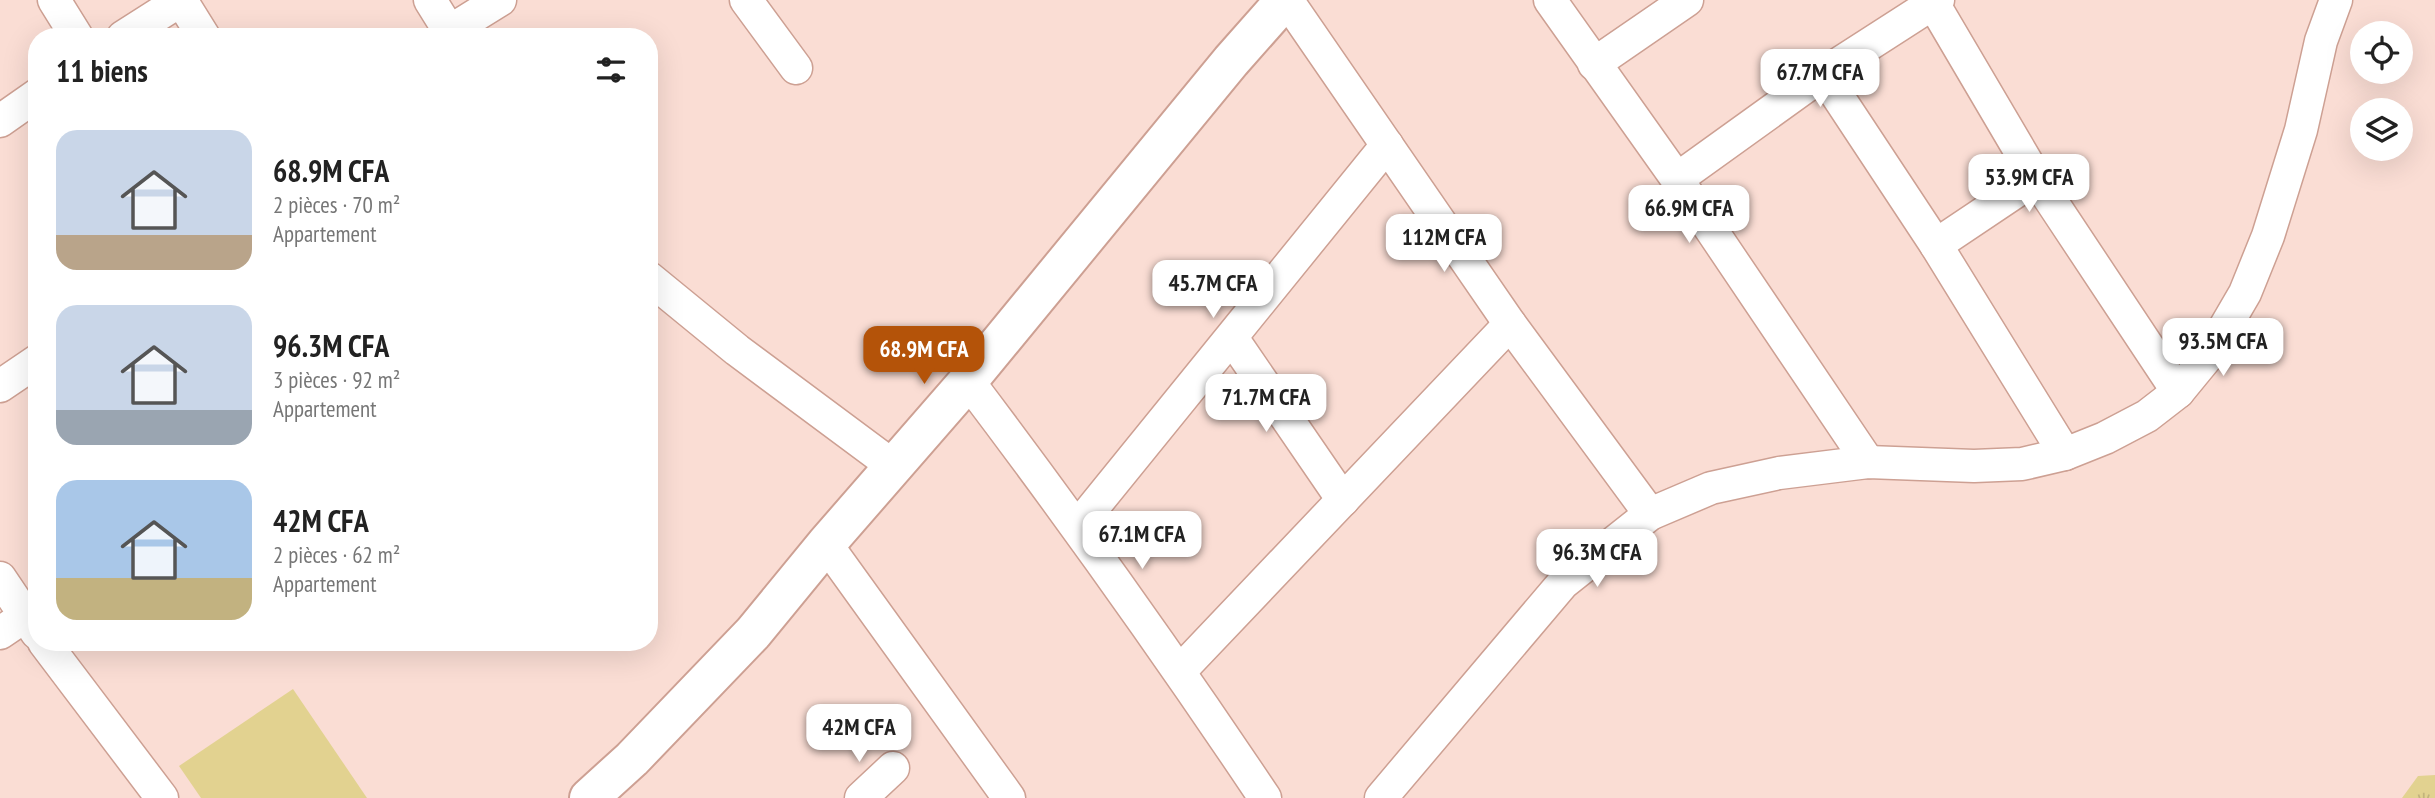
<!DOCTYPE html>
<html lang="fr">
<head>
<meta charset="utf-8">
<style>
	body { margin:0; font-family:"PT Sans Narrow",sans-serif; background:#f6f6f6; color:#222; height:100vh; display:flex; flex-direction:column; font-size:26px; white-space:nowrap }
	* { box-sizing:border-box; margin:0 }
	p { font-size:23px; color:#767676 }
	.icon { flex:none; width:38px; height:38px; fill:none; stroke:currentColor; stroke-width:2; stroke-linecap:round; stroke-linejoin:round }
	.map { position:relative; flex:1; overflow:hidden }
	.details { position:absolute; left:28px; top:28px; width:630px; height:623px; display:flex; flex-direction:column; background:#fff; border-radius:28px; box-shadow:0 7px 28px #0002 }
	.details>* { flex:none }
	.fabs { position:absolute; left:2350px; top:21px; display:grid; gap:14px }
	.fabs a { display:grid; place-items:center; width:63px; height:63px; border-radius:50%; background:#fff; box-shadow:0 7px 28px #0002; font-size:35px }
	.price { position:absolute; translate:-50% -60px; padding:0 16px; border-radius:14px; background:#fff; color:#222; font-size:23px; line-height:46px; filter:drop-shadow(0 2px 4px #0008) }
	.price::after { content:''; position:absolute; left:50%; top:42px; width:21px; height:16px; margin-left:-10px; background:inherit; clip-path:polygon(0 0,100% 0,50% 100%) }
	.price.current { background:#b45309; color:#fff }
	ul { padding:0; list-style:none }
	li { display:flex; align-items:center; gap:21px; height:175px; padding:0 28px }
	li span { display:grid; place-items:center; flex:none; width:196px; height:140px; border-radius:21px; color:#555 }
	li>.icon { margin-inline-start:auto }
	span .icon { width:84px; height:84px; fill:#fffc; stroke-width:1 }
	li b { font-size:30px }
	h2 { display:flex; justify-content:space-between; align-items:center; height:84px; padding:0 28px; font-size:30px }
	.map>svg:first-child { display:block }
	.grass { fill:url(#grass-tufts) }
	.pitch { fill:#e2d290 }
	.lines { fill:none; stroke-linecap:round; stroke-linejoin:round }
	.street-casing { stroke:#cda093; stroke-width:35 }
	.secondary-casing { stroke:#cda093; stroke-width:42 }
	.street { stroke:#fff; stroke-width:32 }
	.secondary { stroke:#fff; stroke-width:38 }
</style>
</head>
<body>
<div class="map">
<svg width="2435" height="798" viewBox="0 0 2435 798">
	<defs>
		<pattern id="grass-tufts" width="24" height="20" patternUnits="userSpaceOnUse" patternTransform="scale(1.75)"><rect width="24" height="20" fill="#e2d290"/><path d="M3 7l-1-3M5 7V3M7 7l1-3M15 17l-1-3M17 17v-4M19 17l1-3" fill="none" stroke="#c2b47c"/></pattern>
	</defs>
	<rect width="100%" height="100%" fill="#faddd4"/>
	<polygon class="grass" points="2435,775 2435,798 2402,798 2418,776"/>
	<polygon class="pitch" points="293,689 367,798 201,798 179,766"/>
	<g class="lines">
		<defs>
			<g id="street">
				<polyline points="54,0 77,37"/>
				<polyline points="181,0 204,37"/>
				<polyline points="430,0 453,37"/>
				<polyline points="746,0 796,68"/>
				<polyline points="1287,0 1510,324 1650,514"/>
				<polyline points="1550,0 1677,179 1868,462"/>
				<polyline points="1933,3 2036,178 2178,392"/>
				<polyline points="450,31 500,0"/>
				<polyline points="123,37 181,0"/>
				<polyline points="1594,64 1687,0"/>
				<polyline points="1823,74 1936,245 2065,454"/>
				<polyline points="0,121 37,95"/>
				<polyline points="1677,179 1823,74 1938,0"/>
				<polyline points="1936,245 2036,178"/>
				<polyline points="649,278 737,350 893,466"/>
				<polyline points="1232,338 1343,500"/>
				<path d="M968 381C1071 517 1170 656 1265 798"/>
				<polyline points="0,386 37,361"/>
				<polyline points="1078,526 1387,145"/>
				<polyline points="826,544 1009,798"/>
				<polyline points="0,578 37,633"/>
				<polyline points="0,633 37,608"/>
				<polyline points="44,642 162,798"/>
				<polyline points="1180,671 1510,324"/>
				<polyline points="861,798 893,768"/>
				<polyline points="1381,798 1563,583 1650,514 1711,488 1779,473 1868,462 1974,466 2022,464 2065,454 2105,438 2147,416 2178,392 2210,353 2245,293 2268,236 2301,130 2321,41 2336,0"/>
			</g>
			<polyline id="secondary" points="589,798 632,759 753,633 826,544 968,381 1231,61 1285,0"/>
		</defs>
		<use href="#street" class="street-casing"/>
		<use href="#secondary" class="secondary-casing"/>
		<use href="#street" class="street"/>
		<use href="#secondary" class="secondary"/>
	</g>
</svg>
<div class="fabs">
<a><svg class="icon" aria-label="locate" viewBox="0 0 24 24"><circle cx="12" cy="12" r="6"/><path d="M12 2v4M12 18v4M2 12h4M18 12h4"/></svg></a>
<a><svg class="icon" aria-label="layers" viewBox="0 0 24 24"><path d="M12 4l9 5-9 5-9-5zM3 14l9 5 9-5"/></svg></a>
</div>
<b class="price" style="left:1820px;top:109px">67.7M CFA</b>
<b class="price" style="left:2029px;top:214px">53.9M CFA</b>
<b class="price" style="left:1689px;top:245px">66.9M CFA</b>
<b class="price" style="left:1444px;top:274px">112M CFA</b>
<b class="price" style="left:1213px;top:320px">45.7M CFA</b>
<b class="price" style="left:2223px;top:378px">93.5M CFA</b>
<b class="price current" style="left:924px;top:386px">68.9M CFA</b>
<b class="price" style="left:1266px;top:434px">71.7M CFA</b>
<b class="price" style="left:1142px;top:571px">67.1M CFA</b>
<b class="price" style="left:1597px;top:589px">96.3M CFA</b>
<b class="price" style="left:859px;top:764px">42M CFA</b>
<section class="details">
<h2>11 biens<svg class="icon" aria-label="filters" viewBox="0 0 24 24"><path d="M4 7h16M4 17h16"/><circle cx="9" cy="7" r="2"/><circle cx="15" cy="17" r="2"/></svg></h2>
<ul>
<li><span style="background:linear-gradient(#c9d6e8 75%,#b9a48a 0)"><svg class="icon" aria-label="home" viewBox="0 0 24 24"><path d="M3 11l9-7 9 7M6 9v11h12V9"/></svg></span><div><b>68.9M CFA</b><p>2 pièces · 70 m²</p><p>Appartement</p></div></li>
<li><span style="background:linear-gradient(#c9d6e8 75%,#9aa5b1 0)"><svg class="icon" aria-label="home" viewBox="0 0 24 24"><path d="M3 11l9-7 9 7M6 9v11h12V9"/></svg></span><div><b>96.3M CFA</b><p>3 pièces · 92 m²</p><p>Appartement</p></div></li>
<li><span style="background:linear-gradient(#a9c7e8 70%,#c2b280 0)"><svg class="icon" aria-label="home" viewBox="0 0 24 24"><path d="M3 11l9-7 9 7M6 9v11h12V9"/></svg></span><div><b>42M CFA</b><p>2 pièces · 62 m²</p><p>Appartement</p></div></li>
</ul>
</section>
</div>
</body>
</html>
